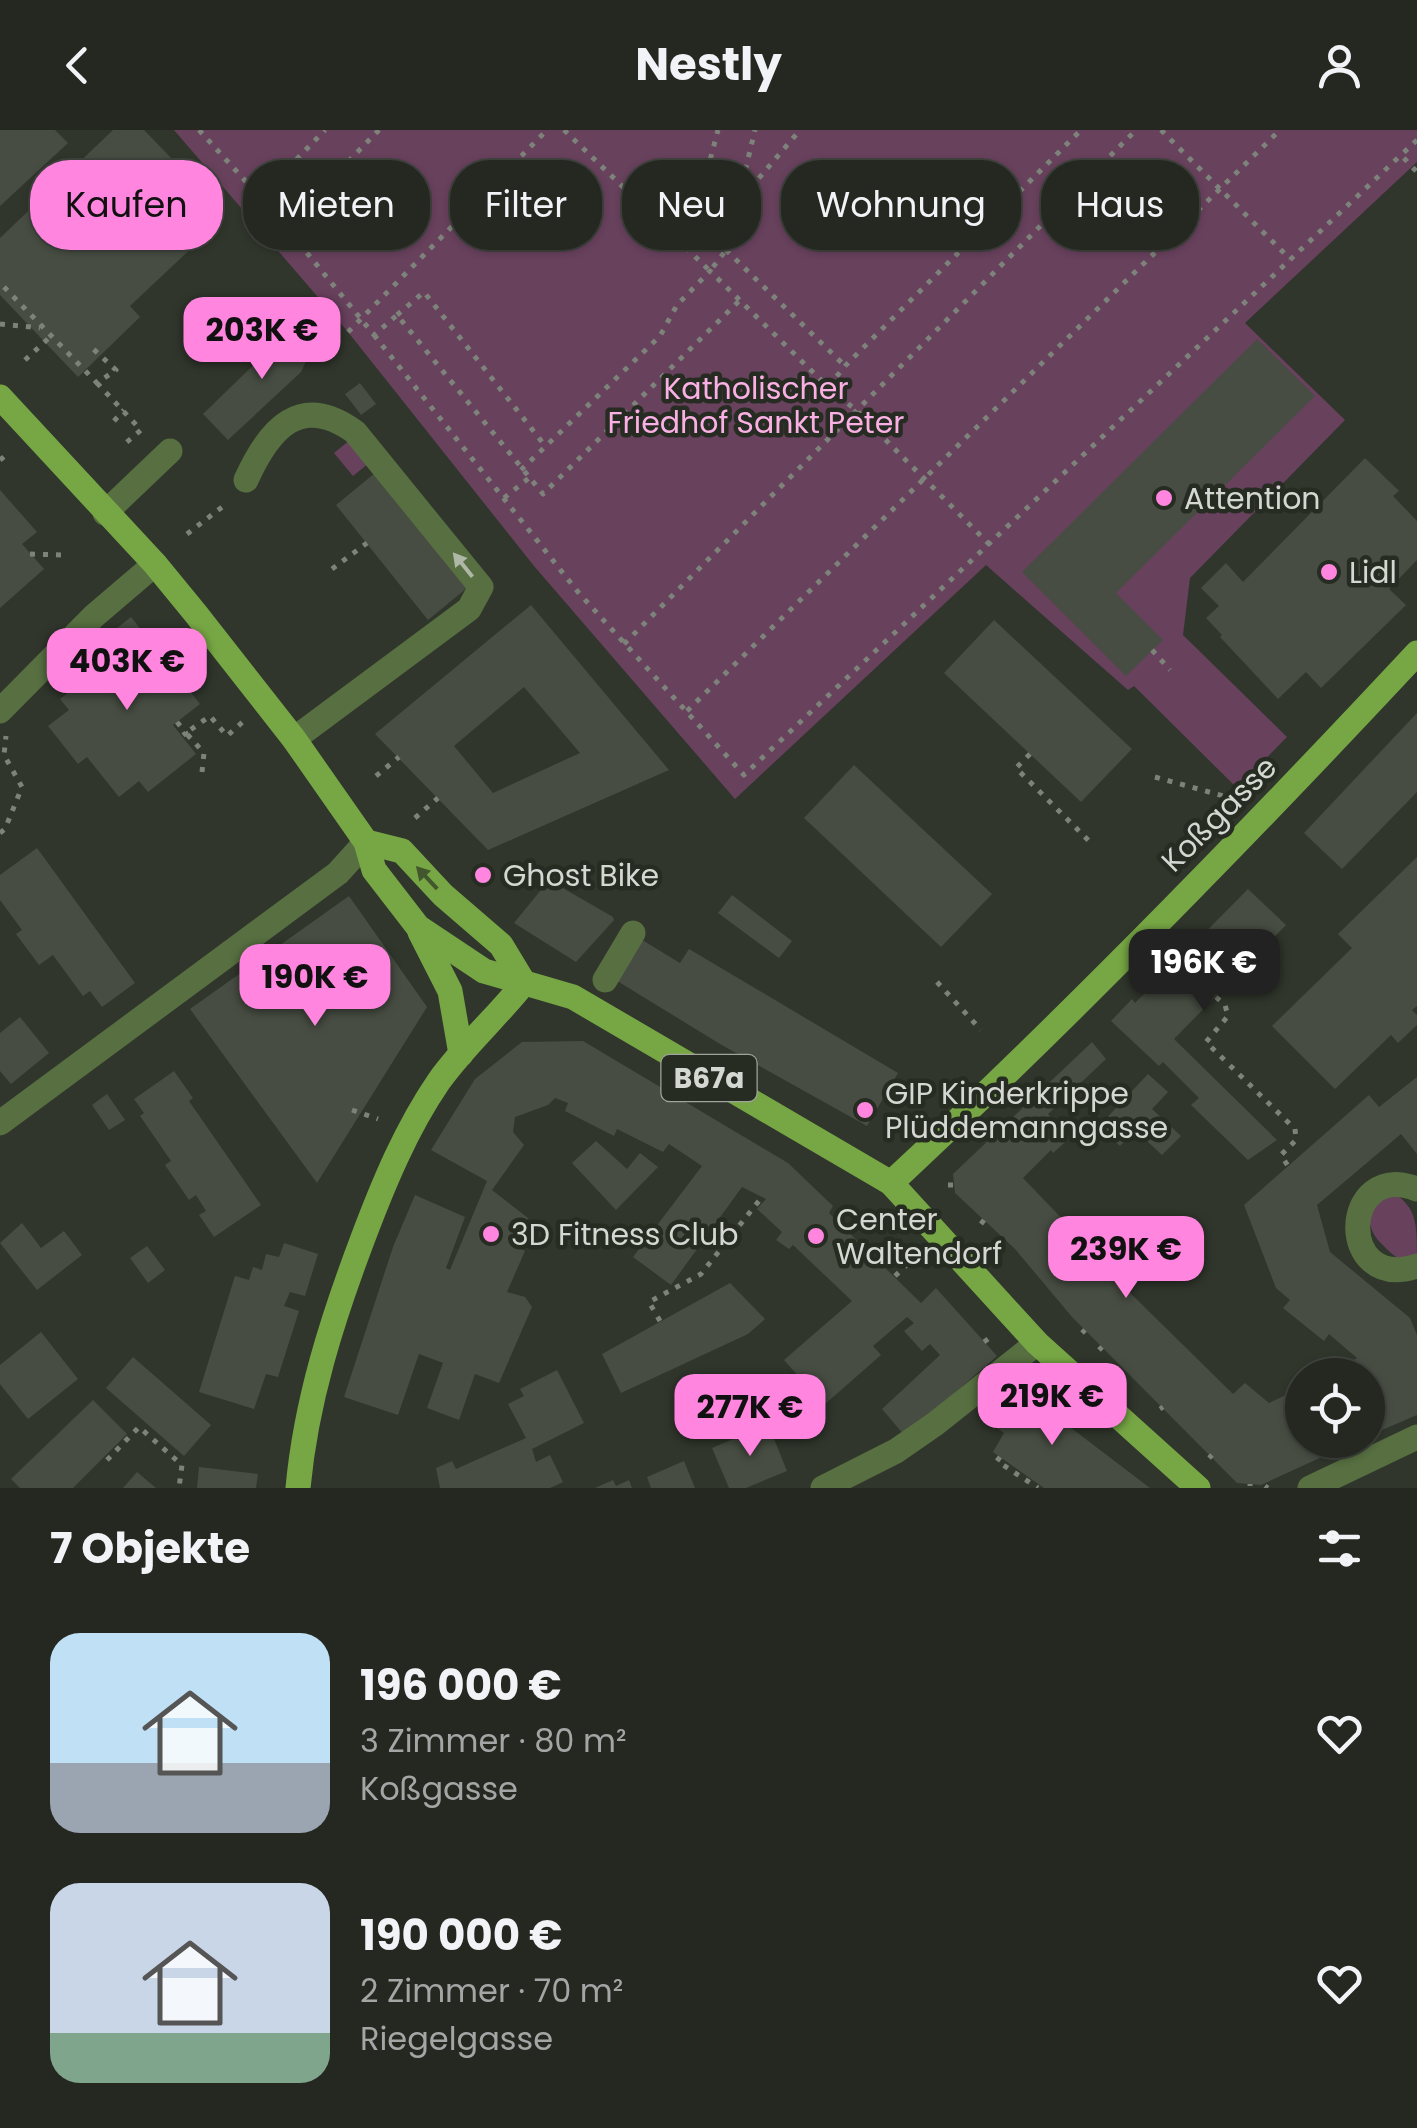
<!DOCTYPE html>
<html lang="de">
<head>
<meta charset="utf-8">
<style>
	body { margin:0; font-family:Poppins,sans-serif; background:#2c302a; color:#f1f3f6; height:100vh; display:flex; flex-direction:column; font-size:38px; white-space:nowrap }
	* { box-sizing:border-box; margin:0 }
	p { font-size:32px; color:#a3a6a5 }
	.icon { flex:none; width:55px; height:55px; fill:none; stroke:currentColor; stroke-width:2; stroke-linecap:round; stroke-linejoin:round }
	.map { position:relative; height:1358px; overflow:hidden }
	.drawer { display:flex; flex-direction:column; background:#242821; flex:1 }
	.drawer>* { flex:none }
	.top-card { position:absolute; left:30px; top:30px; width:1358px; height:90px; display:flex; gap:20px }
	.buttons { position:absolute; left:1285px; top:1228px; display:grid; gap:20px }
	.buttons a { display:grid; place-items:center; width:100px; height:100px; border-radius:50%; background:#242821; box-shadow:0 2px 8px #0004,0 0 0 2px #41443f; font-size:50px }
	.price { position:absolute; translate:-50% -85px; padding:0 22px; border-radius:20px; background:#ff85df; color:#111; font-size:32px; line-height:65px; filter:drop-shadow(0 2px 5px #0008) }
	.price::after { content:''; position:absolute; left:50%; top:60px; width:30px; height:22px; margin-left:-15px; background:inherit; clip-path:polygon(0 0,100% 0,50% 100%) }
	.price.current { background:#222; color:#fff }
	ul { padding:0; list-style:none }
	li { display:flex; align-items:center; gap:30px; height:250px; padding:0 50px }
	li span { display:grid; place-items:center; flex:none; width:280px; height:200px; border-radius:30px; color:#555 }
	li>.icon { margin-inline-start:auto }
	span .icon { width:120px; height:120px; fill:#fffc; stroke-width:1 }
	li b { font-size:42px }
	h2 { display:flex; justify-content:space-between; align-items:center; height:120px; padding:0 50px; font-size:42px }
	.pill { padding:0 35px; border-radius:40px; background:#242821; box-shadow:0 2px 8px #0004,0 0 0 2px #41443f; font-size:35px; line-height:90px }
	.pill.current { background:#ff85df; color:#111 }
	header { display:flex; justify-content:space-between; align-items:center; height:130px; padding:0 50px; background:#242821; font-size:45px; font-weight:700 }
	.map>svg:first-child { display:block }
	.green { fill:#68415d }
	.building { fill:#474d42; fill-rule:evenodd }
	.lines { fill:none; stroke-linecap:round; stroke-linejoin:round }
	.path { stroke:#7d827a; stroke-width:5; stroke-dasharray:5 8; stroke-linecap:butt }
	.minor { stroke:#576f41; stroke-width:25 }
	.major { stroke:#77a744; stroke-width:25 }
	.oneway { fill:#afb8a6 }
	.oneway2 { fill:#42572e }
	.poi-dot { fill:#ff85df; stroke:#262c22; stroke-width:4 }
	.labels { text-anchor:middle; dominant-baseline:central; stroke-width:9; stroke-linejoin:round; paint-order:stroke }
	.shield { fill:#262c22; stroke:#a0a49d; stroke-width:2.5 }
	.shield-label { font-size:28px; font-weight:bold; fill:#d5d8d2 }
	.park-label { font-size:30px; fill:#fab0e4; stroke:#262c22 }
	.poi-label { font-size:30px; fill:#d5d8d2; stroke:#262c22; text-anchor:start }
	.street-label { font-size:30px; fill:#d5d8d2; stroke:#262c22 }
</style>
</head>
<body>
<header><svg class="icon" aria-label="back" viewBox="0 0 24 24"><path d="M15 5l-7 7 7 7"/></svg>Nestly<svg class="icon" aria-label="person" viewBox="0 0 24 24"><circle cx="12" cy="8" r="4"/><path d="M4 21q1-7 8-7t8 7"/></svg></header>
<div class="map">
<svg width="1417" height="1358" viewBox="0 0 1417 1358">
	<rect width="100%" height="100%" fill="#30362c"/>
	<g class="green">
		<polygon points="174,0 1417,0 1417,32 1245,193 1345,290 1190,448 1183,505 1287,607 1237,658 1134,556 1128,560 986,435 735,669 534,436 348,202"/>
		<polygon points="350,310 369,333 353,346 334,323"/>
		<path d="M1390 1061C1417 1076 1417 1093 1417 1128L1398 1129C1377 1110 1367 1104 1369 1074Z"/>
	</g>
	<g class="building">
		<polygon points="0,0 55,0 68,13 0,76"/>
		<polygon points="113,0 144,0 174,31 147,57 199,111 130,176 140,187 78,247 0,165 0,108"/>
		<polygon points="303,187 310,206 309,225 301,242 228,310 203,284"/>
		<polygon points="1257,209 1315,266 1116,463 1163,510 1126,546 1022,442"/>
		<polygon points="360,253 376,274 361,285 345,264"/>
		<polygon points="1365,328 1399,361 1393,366 1417,391 1417,430 1389,459 1406,475 1321,558 1306,542 1278,569 1220,507 1222,505 1206,488 1219,476 1201,458 1226,433 1243,452"/>
		<polygon points="375,343 467,458 428,490 336,375"/>
		<polygon points="0,360 37,402 22,414 44,439 0,478"/>
		<path d="M531 475 669 640 488 720 375 604ZM524 557 580 623 493 663 454 616Z"/>
		<polygon points="131,487 200,574 173,595 196,624 148,662 139,651 119,667 87,627 78,634 48,596 69,580 60,569 77,556 70,548 99,525 92,518"/>
		<polygon points="994,490 1132,619 1081,672 944,543"/>
		<polygon points="1417,583 1417,662 1342,739 1304,703"/>
		<polygon points="854,635 992,764 941,817 804,688"/>
		<polygon points="37,718 135,853 102,877 90,861 83,866 53,825 39,835 16,804 22,800 0,770 0,745"/>
		<polygon points="1417,727 1417,876 1412,880 1417,885 1417,895 1398,913 1391,905 1335,959 1272,896 1352,818 1338,804"/>
		<polygon points="549,750 613,787 614,790 576,832 514,793"/>
		<polygon points="1248,759 1286,795 1174,909 1277,1010 1248,1030 1191,975 1199,968 1163,932 1159,936 1111,891 1132,869 1135,873"/>
		<polygon points="732,765 792,811 779,828 718,783"/>
		<polygon points="349,766 427,877 317,1053 190,879"/>
		<polygon points="634,805 680,833 689,819 898,943 867,996 720,914 609,846"/>
		<polygon points="20,887 49,923 11,954 0,941 0,903"/>
		<polygon points="583,911 788,1033 833,1076 829,1083 921,1173 936,1158 997,1226 905,1306 882,1279 940,1225 930,1214 922,1221 904,1201 914,1193 907,1187 873,1216 881,1225 824,1275 784,1230 852,1171 793,1115 789,1119 776,1110 782,1102 757,1079 766,1069 742,1057 671,1155 633,1127 702,1036 669,1014 663,1022 617,999 614,1006 565,981 568,973 555,968 548,975 515,987 513,1002 524,1015 492,1060 528,1088 516,1115 525,1121 507,1162 525,1167 532,1177 499,1253 475,1244 459,1290 427,1278 443,1233 419,1224 398,1285 344,1267 393,1117 415,1065 465,1087 446,1138 450,1140 487,1051 431,1020 475,949 522,912"/>
		<polygon points="1092,912 1106,929 1048,984 1071,1007 1053,1023 1051,1020 1023,1048 1070,1097 1077,1091 1115,1132 1107,1139 1113,1146 1233,1264 1245,1253 1269,1273 1294,1261 1290,1251 1302,1245 1302,1310 1359,1310 1261,1355 1237,1353 1072,1187 1015,1119 955,1063 953,1044"/>
		<polygon points="174,941 193,968 189,971 261,1075 214,1107 199,1085 206,1081 196,1065 189,1070 165,1035 171,1031 140,986 144,983 134,969"/>
		<polygon points="1148,944 1168,962 1152,979 1181,1006 1162,1025 1135,1000 1120,1016 1099,996"/>
		<polygon points="1417,947 1417,1024 1401,1004 1317,1075 1330,1122 1410,1188 1417,1205 1417,1285 1368,1306 1368,1245 1326,1245 1357,1228 1329,1204 1324,1211 1283,1178 1290,1170 1276,1158 1244,1075 1369,965 1379,977"/>
		<polygon points="107,964 125,990 109,1000 92,975"/>
		<polygon points="596,1011 627,1039 640,1023 658,1037 616,1080 572,1033"/>
		<polygon points="22,1093 41,1118 64,1101 82,1125 37,1160 0,1113"/>
		<polygon points="284,1113 318,1124 305,1166 290,1162 284,1176 299,1181 278,1247 266,1244 254,1279 199,1262 235,1146 249,1150 253,1137 262,1140 266,1124 279,1127"/>
		<polygon points="147,1116 165,1140 148,1153 130,1128"/>
		<polygon points="730,1153 765,1189 748,1204 621,1263 602,1224"/>
		<polygon points="41,1202 78,1249 28,1289 0,1254 0,1235"/>
		<polygon points="133,1227 211,1295 184,1326 106,1258"/>
		<polygon points="557,1240 584,1293 532,1319 536,1332 550,1325 563,1352 550,1358 440,1358 436,1338 452,1331 456,1339 526,1308 508,1274 524,1266 520,1259"/>
		<polygon points="1015,1256 1041,1275 1150,1358 1044,1358 993,1322 1004,1303 981,1286"/>
		<polygon points="93,1270 127,1304 73,1358 20,1358 11,1349"/>
		<polygon points="768,1294 787,1341 746,1358 729,1358 712,1318"/>
		<polygon points="684,1331 695,1358 651,1358 647,1347"/>
		<polygon points="199,1337 258,1344 256,1358 197,1358"/>
		<polygon points="137,1342 156,1358 123,1358"/>
		<polygon points="613,1350 616,1356 629,1350 632,1358 595,1358"/>
	</g>
	<g class="lines">
		<g class="path">
			<polyline points="199,0 260,67 325,0"/>
			<polyline points="379,0 285,96 374,205 397,185 543,364 740,170"/>
			<polyline points="564,0 710,141 726,120 755,0"/>
			<polyline points="1161,0 1290,129"/>
			<polyline points="1417,10 1401,25 1417,42"/>
			<polyline points="742,68 800,0"/>
			<polyline points="687,117 718,0"/>
			<polyline points="726,120 845,236"/>
			<polyline points="4,157 97,253 116,240 89,215"/>
			<polyline points="397,185 424,162 546,317"/>
			<polyline points="0,194 40,198"/>
			<polyline points="348,202 547,0"/>
			<polyline points="374,205 578,462 744,645 1401,25"/>
			<polyline points="25,230 51,206"/>
			<polyline points="97,253 141,300 121,317"/>
			<polyline points="828,257 857,281 990,415"/>
			<polyline points="114,291 124,280"/>
			<polyline points="0,330 6,325"/>
			<polyline points="521,340 660,206 677,175 710,141 828,257 845,236 1081,0"/>
			<polyline points="504,368 529,348"/>
			<polyline points="187,404 226,374"/>
			<polyline points="30,424 64,425"/>
			<polyline points="332,439 367,413"/>
			<polyline points="624,514 1136,0"/>
			<polyline points="1152,520 1170,540"/>
			<polyline points="687,581 1280,0"/>
			<polyline points="177,592 186,603 182,606"/>
			<polyline points="1030,624 1016,638 1089,711"/>
			<polyline points="202,642 204,623 186,603 210,586 227,606 246,589"/>
			<polyline points="376,646 399,627"/>
			<polyline points="1155,647 1238,670"/>
			<polyline points="415,688 438,668"/>
			<polyline points="0,703 5,699 22,657 4,625 6,606"/>
			<polyline points="1176,825 1180,829"/>
			<polyline points="937,852 981,900"/>
			<polyline points="1216,867 1225,875 1228,886 1206,912 1295,999 1296,1010 1281,1025 1288,1036"/>
			<polyline points="352,980 378,989"/>
			<polyline points="948,1055 954,1055"/>
			<polyline points="981,1094 984,1090"/>
			<polyline points="711,1100 728,1110"/>
			<polyline points="895,1146 914,1128"/>
			<polyline points="660,1191 649,1172 701,1144 762,1067"/>
			<polyline points="1082,1203 1085,1200"/>
			<polyline points="984,1212 988,1209"/>
			<polyline points="1099,1220 1102,1217"/>
			<polyline points="1160,1279 1163,1277"/>
			<polyline points="1054,1285 1057,1282"/>
			<polyline points="1000,1327 997,1331 1038,1358"/>
			<polyline points="1209,1328 1212,1325"/>
			<polyline points="107,1330 139,1297 182,1335 179,1358"/>
			<polyline points="1250,1356 1250,1354"/>
			<polyline points="1265,1356 1268,1358"/>
		</g>
		<g class="minor">
			<path d="M246 350C269 299 300 262 355 302L481 457 469 479 294 609"/>
			<polyline points="105,383 170,321"/>
			<polyline points="0,581 94,486 155,434"/>
			<polyline points="605,850 633,803"/>
			<polyline points="0,993 338,743 366,712"/>
			<path d="M1417 1059C1340 1029 1336 1163 1417 1136"/>
			<polyline points="823,1358 896,1321 935,1294 1037,1213"/>
			<polyline points="1310,1358 1417,1307"/>
		</g>
		<g class="major">
			<polyline points="0,267 155,434 196,484 294,609 366,712 374,740 418,797 484,841 573,867 891,1053 1037,1213 1198,1358"/>
			<polyline points="366,712 402,721 443,765 501,815 524,853"/>
			<polyline points="420,802 450,861 461,924"/>
			<path d="M891 1053C1073 884 1247 705 1417 523"/>
			<path d="M298 1358C306 1271 332 1190 363 1108 383 1055 406 999 439 951 464 916 497 887 524 853"/>
		</g>
	</g>
	<defs><path id="oneway-solid" d="M-6-.8H1V-3.2L6.5 0L1 3.2V.8H-6Z" transform="scale(2.5)"/></defs>
	<use class="oneway" href="#oneway-solid" transform="translate(463 435) rotate(-129)"/>
	<use class="oneway2" href="#oneway-solid" transform="translate(427 748) rotate(-133)"/>
	<g class="poi-dot">
		<circle cx="1164" cy="368" r="10"/>
		<circle cx="1329" cy="442" r="10"/>
		<circle cx="483" cy="745" r="10"/>
		<circle cx="865" cy="980" r="10"/>
		<circle cx="491" cy="1104" r="10"/>
		<circle cx="816" cy="1106" r="10"/>
	</g>
	<g class="labels">
		<rect class="shield" x="661.5" y="925" width="95" height="46" rx="8"/>
		<g class="shield-label">
			<text x="709" y="948">B67a</text>
		</g>
		<g class="park-label">
			<text x="756" y="258">Katholischer<tspan x="756" dy="34">Friedhof Sankt Peter</tspan></text>
		</g>
		<g class="poi-label">
			<text x="1184" y="368">Attention</text>
			<text x="1349" y="442">Lidl</text>
			<text x="503" y="745">Ghost Bike</text>
			<text x="885" y="963">GIP Kinderkrippe<tspan x="885" dy="34">Plüddemanngasse</tspan></text>
			<text x="836" y="1089">Center<tspan x="836" dy="34">Waltendorf</tspan></text>
			<text x="511" y="1104">3D Fitness Club</text>
		</g>
		<g class="street-label">
			<text transform="translate(1219 684) rotate(-45)">Koßgasse</text>
		</g>
	</g>
</svg>
<div class="buttons">
<a><svg class="icon" aria-label="locate" viewBox="0 0 24 24"><circle cx="12" cy="12" r="6"/><path d="M12 2v4M12 18v4M2 12h4M18 12h4"/></svg></a>
</div>
<b class="price" style="left:262px;top:252px">203K €</b>
<b class="price" style="left:127px;top:583px">403K €</b>
<b class="price current" style="left:1204px;top:884px">196K €</b>
<b class="price" style="left:315px;top:899px">190K €</b>
<b class="price" style="left:1126px;top:1171px">239K €</b>
<b class="price" style="left:1052px;top:1318px">219K €</b>
<b class="price" style="left:750px;top:1329px">277K €</b>
<div class="top-card">
<a class="pill current">Kaufen</a>
<a class="pill">Mieten</a>
<a class="pill">Filter</a>
<a class="pill">Neu</a>
<a class="pill">Wohnung</a>
<a class="pill">Haus</a>
</div>
</div>
<section class="drawer">
<h2>7 Objekte<svg class="icon" aria-label="filters" viewBox="0 0 24 24"><path d="M4 7h16M4 17h16"/><circle cx="9" cy="7" r="2"/><circle cx="15" cy="17" r="2"/></svg></h2>
<ul>
<li><span style="background:linear-gradient(#bfe0f5 65%,#9aa5b1 0)"><svg class="icon" aria-label="home" viewBox="0 0 24 24"><path d="M3 11l9-7 9 7M6 9v11h12V9"/></svg></span><div><b>196 000 €</b><p>3 Zimmer · 80 m²</p><p>Koßgasse</p></div><svg class="icon" aria-label="heart" viewBox="0 0 24 24"><path d="M12 20l-8-8c-3-5 5-10 8-4 3-6 11-1 8 4z"/></svg></li>
<li><span style="background:linear-gradient(#c9d6e8 75%,#7fa58c 0)"><svg class="icon" aria-label="home" viewBox="0 0 24 24"><path d="M3 11l9-7 9 7M6 9v11h12V9"/></svg></span><div><b>190 000 €</b><p>2 Zimmer · 70 m²</p><p>Riegelgasse</p></div><svg class="icon" aria-label="heart" viewBox="0 0 24 24"><path d="M12 20l-8-8c-3-5 5-10 8-4 3-6 11-1 8 4z"/></svg></li>
</ul>
</section>
</body>
</html>
